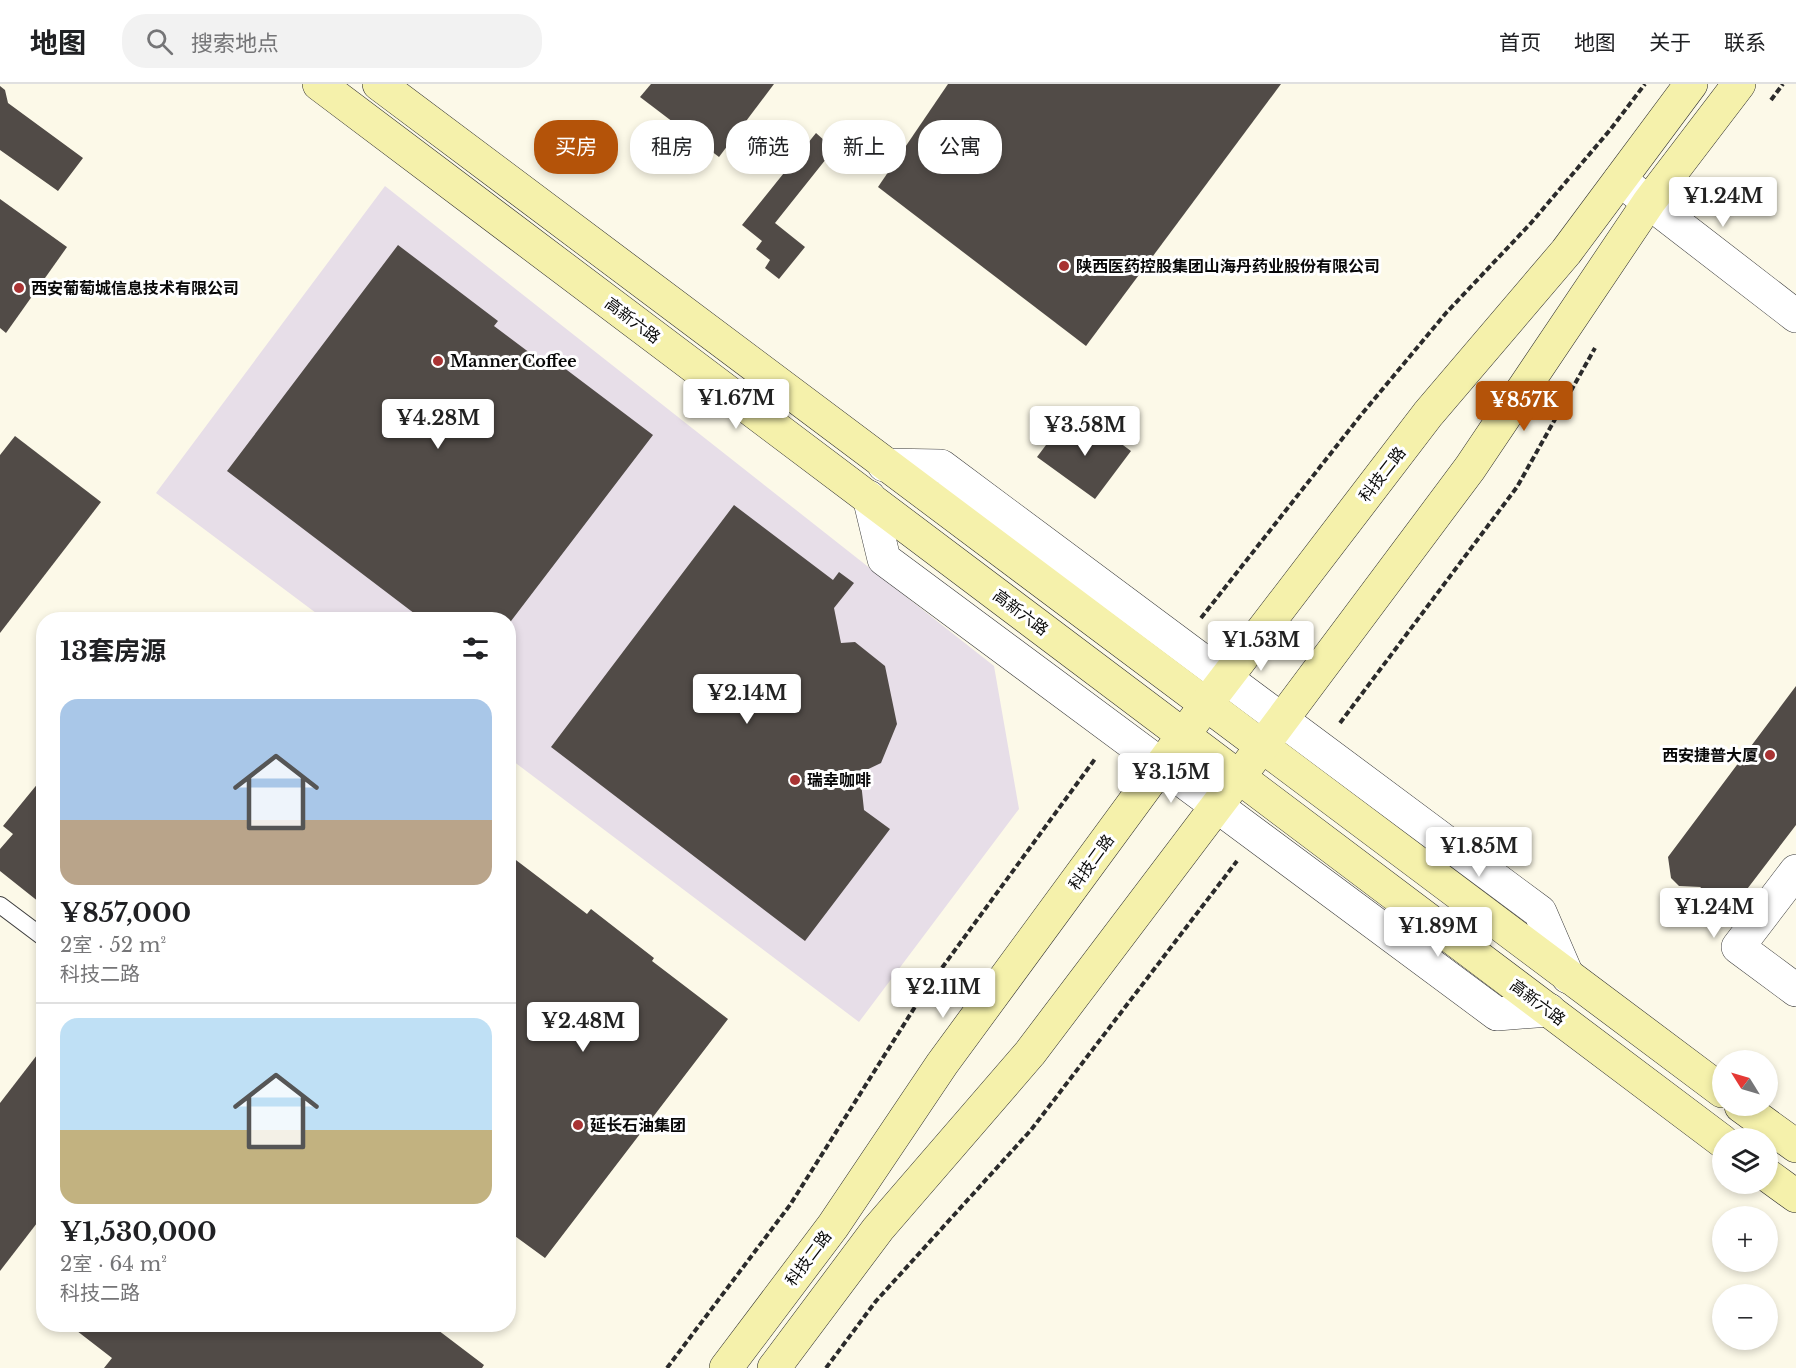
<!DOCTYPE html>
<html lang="zh">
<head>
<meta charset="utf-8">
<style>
	body { margin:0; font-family:"Libre Baskerville","Noto Sans SC",serif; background:#f2f2f2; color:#202124; height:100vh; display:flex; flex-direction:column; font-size:22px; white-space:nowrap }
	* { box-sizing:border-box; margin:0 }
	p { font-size:20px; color:#757577 }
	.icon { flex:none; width:33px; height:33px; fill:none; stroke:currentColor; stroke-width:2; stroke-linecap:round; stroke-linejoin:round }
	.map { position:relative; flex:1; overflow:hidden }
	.drawer { position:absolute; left:36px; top:528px; width:480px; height:720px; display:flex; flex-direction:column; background:#fff; border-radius:24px; box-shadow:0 3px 9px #0003 }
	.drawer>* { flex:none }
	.banner { position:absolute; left:534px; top:36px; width:570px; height:54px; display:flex; gap:12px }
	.needle { width:39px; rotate:307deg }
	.fabs { position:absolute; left:1712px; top:966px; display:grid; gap:12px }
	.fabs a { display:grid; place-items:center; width:66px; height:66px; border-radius:50%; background:#fff; box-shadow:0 3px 9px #0003; font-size:30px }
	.price { position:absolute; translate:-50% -51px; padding:0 14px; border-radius:6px; background:#fff; color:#222; font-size:20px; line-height:39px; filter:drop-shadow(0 2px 3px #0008) }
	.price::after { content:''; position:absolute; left:50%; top:36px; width:18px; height:14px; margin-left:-9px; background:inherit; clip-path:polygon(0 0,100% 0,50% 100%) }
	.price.active { background:#b45309; color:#fff }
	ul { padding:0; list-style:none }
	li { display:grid; align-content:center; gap:12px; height:318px; padding:0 24px }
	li+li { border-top:2px solid #e0e0e0 }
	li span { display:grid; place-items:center; height:186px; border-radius:18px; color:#555 }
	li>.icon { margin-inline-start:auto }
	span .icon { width:108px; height:108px; fill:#fffc; stroke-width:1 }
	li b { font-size:26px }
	h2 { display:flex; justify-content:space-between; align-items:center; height:72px; padding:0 24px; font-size:26px }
	.pill { padding:0 21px; border-radius:24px; background:#fff; box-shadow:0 3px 9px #0003; font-size:21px; line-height:54px }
	.pill.active { background:#b45309; color:#fff }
	header { display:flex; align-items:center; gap:36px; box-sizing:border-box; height:84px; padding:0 30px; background:#fff; border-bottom:2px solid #e0e0e0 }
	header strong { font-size:28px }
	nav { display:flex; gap:33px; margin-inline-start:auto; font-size:21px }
	.search { width:420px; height:54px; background:#f2f2f2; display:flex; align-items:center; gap:15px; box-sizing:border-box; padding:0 21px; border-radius:24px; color:#757577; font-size:22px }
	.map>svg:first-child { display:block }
	.industrial { fill:#e7dee8 }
	.building { fill:#514b47 }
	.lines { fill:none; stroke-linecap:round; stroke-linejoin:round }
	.lane-casing { stroke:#3c3c3c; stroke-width:18 }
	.street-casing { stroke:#3c3c3c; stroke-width:34 }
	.secondary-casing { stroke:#2b2b2b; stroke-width:34 }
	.path { stroke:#2b2b2b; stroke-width:4; stroke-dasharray:6 3; stroke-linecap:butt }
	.lane { stroke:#fff; stroke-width:16 }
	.street { stroke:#fff; stroke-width:33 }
	.secondary { stroke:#f5f1ab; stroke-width:33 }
	.poi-dot { fill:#a83333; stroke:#fff; stroke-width:2 }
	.labels { text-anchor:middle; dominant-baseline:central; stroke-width:6; stroke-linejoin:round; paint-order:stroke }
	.poi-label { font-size:16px; font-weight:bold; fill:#090909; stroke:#fff; text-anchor:start }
	.street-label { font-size:16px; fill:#090909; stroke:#fff }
</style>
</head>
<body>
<header>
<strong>地图</strong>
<div class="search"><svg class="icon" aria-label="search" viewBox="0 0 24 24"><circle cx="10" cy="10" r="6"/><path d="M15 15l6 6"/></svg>搜索地点</div>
<nav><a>首页</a><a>地图</a><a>关于</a><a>联系</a></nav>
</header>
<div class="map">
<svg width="1796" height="1284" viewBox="0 0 1796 1284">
	<rect width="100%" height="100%" fill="#fcf9e8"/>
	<polygon class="industrial" points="385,102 994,582 1019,725 859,938 509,674 508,536 324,535 156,409"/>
	<g class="building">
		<polygon points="651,0 774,0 719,73 640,13"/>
		<polygon points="948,0 1281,0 1086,262 878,103"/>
		<polygon points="0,2 5,6 8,19 83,74 58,107 0,66"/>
		<polygon points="816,49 834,65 775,139 805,163 779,195 765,184 770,176 756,165 762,157 742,141"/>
		<polygon points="0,115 67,163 6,249 0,244"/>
		<polygon points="398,161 498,237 494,242 550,284 555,277 653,351 508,541 508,536 423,536 227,387"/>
		<polygon points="1064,337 1083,350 1092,338 1131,367 1095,415 1037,373"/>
		<polygon points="15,352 101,418 0,549 0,371"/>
		<polygon points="734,421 833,496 839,488 854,499 834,524 841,559 855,558 885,582 897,640 881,679 860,689 864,726 890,745 805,857 551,663"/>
		<polygon points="1796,602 1796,741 1725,834 1695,812 1701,803 1679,802 1671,794 1668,773"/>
		<polygon points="44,692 44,822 0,787 0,765 13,750 3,742"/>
		<polygon points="508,770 587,830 591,825 654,874 652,877 728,935 545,1174 508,1147"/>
		<polygon points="44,962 44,1130 0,1187 0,1019"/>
		<polygon points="68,1240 430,1240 484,1281 482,1284 104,1284 112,1274"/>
	</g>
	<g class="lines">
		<defs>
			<polyline id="lane" points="0,821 44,854"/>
			<g id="street">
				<polyline points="1620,96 1796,232"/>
				<polyline points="884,381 941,382 1540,828 1568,893"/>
				<polyline points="869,413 884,475 1497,930 1549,926"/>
				<polyline points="1796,787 1738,863 1796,906"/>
			</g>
			<g id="secondary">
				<polyline points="319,0 1722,1057"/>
				<polyline points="379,0 1722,1007"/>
				<polyline points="1741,1022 1796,1062"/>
				<polyline points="1767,1091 1796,1112"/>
				<polyline points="726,1284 833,1142 942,980 1207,619 1428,330 1566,168 1691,0"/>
				<polyline points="774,1284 878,1145 1030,969 1263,661 1470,384 1649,118 1739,0"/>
			</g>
		</defs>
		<use href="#lane" class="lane-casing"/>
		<use href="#street" class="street-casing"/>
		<use href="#secondary" class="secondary-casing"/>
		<g class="path">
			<polyline points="1771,16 1783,0"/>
			<polyline points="1201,534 1361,331 1446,229 1531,139 1610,46 1645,0"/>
			<polyline points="1340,639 1517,403 1595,264"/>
			<polyline points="667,1284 790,1121 925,907 1095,675"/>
			<polyline points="826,1284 876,1217 1031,1046 1237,777"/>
		</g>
		<use href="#lane" class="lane"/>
		<use href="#street" class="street"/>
		<use href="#secondary" class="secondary"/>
	</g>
	<g class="poi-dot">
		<circle cx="1064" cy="182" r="6"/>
		<circle cx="19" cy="204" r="6"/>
		<circle cx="438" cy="277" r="6"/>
		<circle cx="1770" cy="671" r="6"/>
		<circle cx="795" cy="696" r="6"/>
		<circle cx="578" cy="1041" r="6"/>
	</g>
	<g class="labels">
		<g class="poi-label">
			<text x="1076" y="182">陕西医药控股集团山海丹药业股份有限公司</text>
			<text x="31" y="204">西安葡萄城信息技术有限公司</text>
			<text x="450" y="277">Manner Coffee</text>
			<text x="1758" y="671" text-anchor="end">西安捷普大厦</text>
			<text x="807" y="696">瑞幸咖啡</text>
			<text x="590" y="1041">延长石油集团</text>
		</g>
		<g class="street-label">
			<text transform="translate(633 236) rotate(37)">高新六路</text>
			<text transform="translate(1382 390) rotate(-52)">科技二路</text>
			<text transform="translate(1021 528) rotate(37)">高新六路</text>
			<text transform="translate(1091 778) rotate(-54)">科技二路</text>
			<text transform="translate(1538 918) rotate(37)">高新六路</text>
			<text transform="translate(808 1174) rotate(-53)">科技二路</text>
		</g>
	</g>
</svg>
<div class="fabs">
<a><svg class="needle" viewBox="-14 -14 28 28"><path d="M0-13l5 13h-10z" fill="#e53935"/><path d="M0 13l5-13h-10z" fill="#757577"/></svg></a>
<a><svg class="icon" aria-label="layers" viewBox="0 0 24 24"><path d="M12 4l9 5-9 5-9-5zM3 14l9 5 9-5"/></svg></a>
<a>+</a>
<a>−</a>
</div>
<b class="price" style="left:1723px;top:144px">¥1.24M</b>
<b class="price" style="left:736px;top:346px">¥1.67M</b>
<b class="price active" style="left:1524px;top:348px">¥857K</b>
<b class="price" style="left:438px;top:366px">¥4.28M</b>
<b class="price" style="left:1085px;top:373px">¥3.58M</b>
<b class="price" style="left:1261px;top:588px">¥1.53M</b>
<b class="price" style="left:747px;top:641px">¥2.14M</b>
<b class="price" style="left:1171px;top:720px">¥3.15M</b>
<b class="price" style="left:1479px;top:794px">¥1.85M</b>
<b class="price" style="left:1714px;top:855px">¥1.24M</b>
<b class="price" style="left:1438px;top:874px">¥1.89M</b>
<b class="price" style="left:943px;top:935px">¥2.11M</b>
<b class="price" style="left:583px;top:969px">¥2.48M</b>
<div class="banner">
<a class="pill active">买房</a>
<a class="pill">租房</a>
<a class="pill">筛选</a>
<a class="pill">新上</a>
<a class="pill">公寓</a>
</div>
<section class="drawer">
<h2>13套房源<svg class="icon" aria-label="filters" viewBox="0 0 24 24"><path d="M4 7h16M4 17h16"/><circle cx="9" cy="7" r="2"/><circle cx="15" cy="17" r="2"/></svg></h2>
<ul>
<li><span style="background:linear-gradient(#a9c7e8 65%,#b9a48a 0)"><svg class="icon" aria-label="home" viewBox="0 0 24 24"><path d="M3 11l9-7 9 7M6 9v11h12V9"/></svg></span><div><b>¥857,000</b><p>2室 · 52 m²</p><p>科技二路</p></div></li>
<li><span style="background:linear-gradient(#bfe0f5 60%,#c2b280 0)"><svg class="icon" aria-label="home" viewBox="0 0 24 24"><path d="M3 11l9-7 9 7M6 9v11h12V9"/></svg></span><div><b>¥1,530,000</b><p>2室 · 64 m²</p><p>科技二路</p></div></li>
</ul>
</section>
</div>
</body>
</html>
